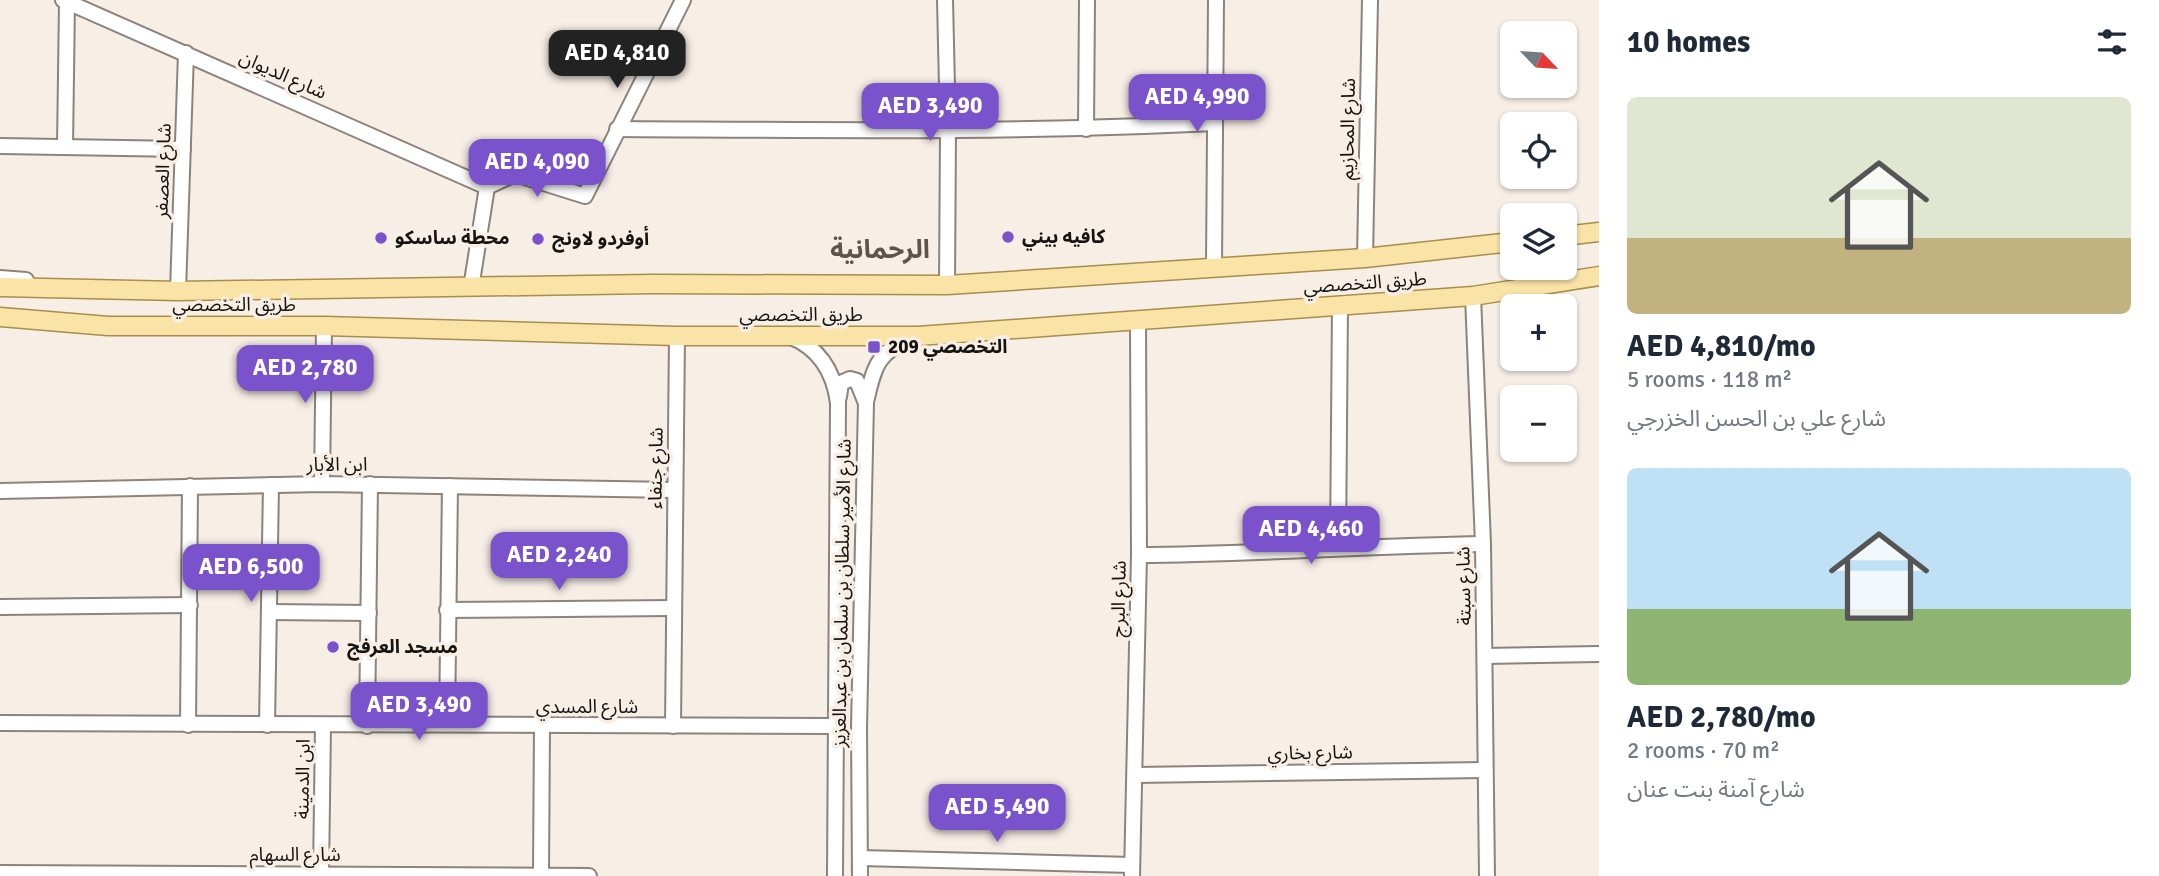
<!DOCTYPE html>
<html lang="en">
<head>
<meta charset="utf-8">
<style>
	body { margin:0; font-family:Signika,"Noto Sans Arabic",sans-serif; background:#f6f6f7; color:#1f2937; height:100vh; display:flex; flex-direction:column; font-size:26px; white-space:nowrap }
	* { box-sizing:border-box; margin:0 }
	p { font-size:23px; color:#747a83 }
	.icon { flex:none; width:38px; height:38px; fill:none; stroke:currentColor; stroke-width:2; stroke-linecap:round; stroke-linejoin:round }
	.map { position:relative; flex:1; overflow:hidden }
	.details { display:flex; flex-direction:column; background:#fff; width:560px }
	.details>* { flex:none }
	.needle { width:46px; rotate:115deg }
	.fabs { position:absolute; left:1500px; top:21px; display:grid; gap:14px }
	.fabs a { display:grid; place-items:center; width:77px; height:77px; border-radius:10px; background:#fff; box-shadow:0 2px 5px #0004; font-size:35px }
	.price { position:absolute; translate:-50% -60px; padding:0 16px; border-radius:14px; background:#7952cc; color:#fff; font-size:23px; line-height:46px; filter:drop-shadow(0 2px 4px #0008) }
	.price::after { content:''; position:absolute; left:50%; top:42px; width:21px; height:16px; margin-left:-10px; background:inherit; clip-path:polygon(0 0,100% 0,50% 100%) }
	.price.current { background:#222; color:#fff }
	ul { padding:0; list-style:none }
	li { display:grid; align-content:center; gap:14px; height:371px; padding:0 28px }
	li span { display:grid; place-items:center; height:217px; border-radius:10px; color:#555 }
	li>.icon { margin-inline-start:auto }
	span .icon { width:126px; height:126px; fill:#fffc; stroke-width:1 }
	li b { font-size:30px }
	h2 { display:flex; justify-content:space-between; align-items:center; height:84px; padding:0 28px; font-size:30px }
	main { display:flex; flex:1; min-height:0 }
	.map>svg:first-child { display:block }
	.lines { fill:none; stroke-linecap:round; stroke-linejoin:round }
	.minor-casing { stroke:#8c837c; stroke-width:18 }
	.major-casing { stroke:#a78e4b; stroke-width:21 }
	.minor { stroke:#fff; stroke-width:14 }
	.major { stroke:#f9e3a6; stroke-width:18 }
	.poi-dot { fill:#7952cc; stroke:#f7eee6; stroke-width:2.5 }
	.labels { text-anchor:middle; dominant-baseline:central; stroke-width:7; stroke-linejoin:round; paint-order:stroke }
	.street-label { font-size:19px; fill:#161310; stroke:#f7eee6 }
	.poi-label { font-size:19px; font-weight:bold; fill:#161310; stroke:#f7eee6; text-anchor:start }
	.district-label { font-size:26px; font-weight:bold; fill:#5c554e; stroke:#f7eee6 }
</style>
</head>
<body>
<main>
<div class="map">
<svg width="1599" height="876" viewBox="0 0 1599 876">
	<rect width="100%" height="100%" fill="#f7eee6"/>
	<g class="lines">
		<defs>
			<g id="minor">
				<polyline points="63,0 487,187"/>
				<polyline points="945,0 948,131 947,285"/>
				<path d="M617 129C816 130 1015 133 1214 123"/>
				<polyline points="1086,129 1087,0"/>
				<polyline points="0,146 183,149"/>
				<polyline points="65,147 67,2"/>
				<polyline points="487,187 515,174 585,196 683,0"/>
				<polyline points="1365,258 1370,0"/>
				<polyline points="1214,268 1216,0"/>
				<polyline points="0,278 26,280"/>
				<polyline points="471,288 487,187"/>
				<polyline points="178,291 186,53"/>
				<polyline points="1473,296 1483,544 1487,876"/>
				<path d="M789 336C820 348 834 372 838 403L835 876"/>
				<polyline points="839,397 841,383 850,379 857,381 865,401"/>
				<polyline points="322,484 324,326"/>
				<polyline points="0,491 322,484 675,490"/>
				<polyline points="1338,546 1340,305"/>
				<path d="M1139 555C1254 554 1368 546 1483 544"/>
				<polyline points="0,607 190,605"/>
				<polyline points="447,610 672,608"/>
				<polyline points="269,612 369,613"/>
				<polyline points="1485,656 1599,654"/>
				<polyline points="0,723 837,726"/>
				<polyline points="447,724 450,486"/>
				<polyline points="188,725 190,486"/>
				<polyline points="267,725 271,485"/>
				<polyline points="367,726 370,484"/>
				<polyline points="673,726 677,336"/>
				<polyline points="1135,775 1485,770"/>
				<polyline points="860,858 1132,865"/>
				<polyline points="0,873 589,876"/>
				<polyline points="541,874 542,726"/>
				<polyline points="321,875 323,726"/>
				<path d="M860 876 859 727 866 402C874 369 876 352 911 339"/>
				<polyline points="1132,876 1139,555 1138,322"/>
			</g>
			<g id="major">
				<polyline points="1564,236 1599,232"/>
				<polyline points="0,287 178,291 652,284 947,285 1365,258 1512,242"/>
				<polyline points="0,317 108,326 324,326 677,336 918,336 1473,296 1599,276"/>
			</g>
		</defs>
		<use href="#minor" class="minor-casing"/>
		<use href="#major" class="major-casing"/>
		<use href="#minor" class="minor"/>
		<use href="#major" class="major"/>
	</g>
	<g class="poi-dot">
		<circle cx="1008" cy="237" r="7"/>
		<circle cx="381" cy="238" r="7"/>
		<circle cx="538" cy="239" r="7"/>
		<rect x="867" y="340" width="14" height="14" rx="3.5"/>
		<circle cx="333" cy="647" r="7"/>
	</g>
	<g class="labels">
		<g class="street-label">
			<text transform="translate(283 75) rotate(24)">شارع الديوان</text>
			<text transform="translate(1348 129) rotate(-89)">شارع المحازيم</text>
			<text transform="translate(163 171) rotate(-88)">شارع العصفر</text>
			<text transform="translate(1365 283) rotate(-4)">طريق التخصصي</text>
			<text x="234" y="305">طريق التخصصي</text>
			<text x="801" y="315">طريق التخصصي</text>
			<text x="337" y="465">ابن الأبار</text>
			<text transform="translate(656 468) rotate(-89)">شارع جنفاء</text>
			<text transform="translate(1464 586) rotate(-91)">شارع سبتة</text>
			<text transform="translate(842 593) rotate(-89)">شارع الأمير سلطان بن سلمان بن عبدالعزيز</text>
			<text transform="translate(1119 599) rotate(-89)">شارع البرج</text>
			<text x="587" y="707">شارع المسدي</text>
			<text transform="translate(1310 753) rotate(-1)">شارع بخاري</text>
			<text transform="translate(303 779) rotate(-89)">ابن الدمينة</text>
			<text x="295" y="855">شارع السهام</text>
		</g>
		<g class="poi-label">
			<text x="1022" y="237">كافيه بيني</text>
			<text x="395" y="238">محطة ساسكو</text>
			<text x="552" y="239">أوفردو لاونج</text>
			<text x="888" y="347">التخصصي 209</text>
			<text x="347" y="647">مسجد العرفج</text>
		</g>
		<g class="district-label">
			<text x="880" y="250">الرحمانية</text>
		</g>
	</g>
</svg>
<div class="fabs">
<a><svg class="needle" viewBox="-14 -14 28 28"><path d="M0-13l5 13h-10z" fill="#e53935"/><path d="M0 13l5-13h-10z" fill="#747a83"/></svg></a>
<a><svg class="icon" aria-label="locate" viewBox="0 0 24 24"><circle cx="12" cy="12" r="6"/><path d="M12 2v4M12 18v4M2 12h4M18 12h4"/></svg></a>
<a><svg class="icon" aria-label="layers" viewBox="0 0 24 24"><path d="M12 4l9 5-9 5-9-5zM3 14l9 5 9-5"/></svg></a>
<a>+</a>
<a>−</a>
</div>
<b class="price current" style="left:617px;top:90px">AED 4,810</b>
<b class="price" style="left:1197px;top:134px">AED 4,990</b>
<b class="price" style="left:930px;top:143px">AED 3,490</b>
<b class="price" style="left:537px;top:199px">AED 4,090</b>
<b class="price" style="left:305px;top:405px">AED 2,780</b>
<b class="price" style="left:1311px;top:566px">AED 4,460</b>
<b class="price" style="left:559px;top:592px">AED 2,240</b>
<b class="price" style="left:251px;top:604px">AED 6,500</b>
<b class="price" style="left:419px;top:742px">AED 3,490</b>
<b class="price" style="left:997px;top:844px">AED 5,490</b>
</div>
<section class="details">
<h2>10 homes<svg class="icon" aria-label="filters" viewBox="0 0 24 24"><path d="M4 7h16M4 17h16"/><circle cx="9" cy="7" r="2"/><circle cx="15" cy="17" r="2"/></svg></h2>
<ul>
<li><span style="background:linear-gradient(#dfe7d0 65%,#c2b280 0)"><svg class="icon" aria-label="home" viewBox="0 0 24 24"><path d="M3 11l9-7 9 7M6 9v11h12V9"/></svg></span><div><b>AED 4,810/mo</b><p>5 rooms · 118 m²</p><p>شارع علي بن الحسن الخزرجي</p></div></li>
<li><span style="background:linear-gradient(#bfe0f5 65%,#8fb573 0)"><svg class="icon" aria-label="home" viewBox="0 0 24 24"><path d="M3 11l9-7 9 7M6 9v11h12V9"/></svg></span><div><b>AED 2,780/mo</b><p>2 rooms · 70 m²</p><p>شارع آمنة بنت عنان</p></div></li>
</ul>
</section>
</main>
</body>
</html>
